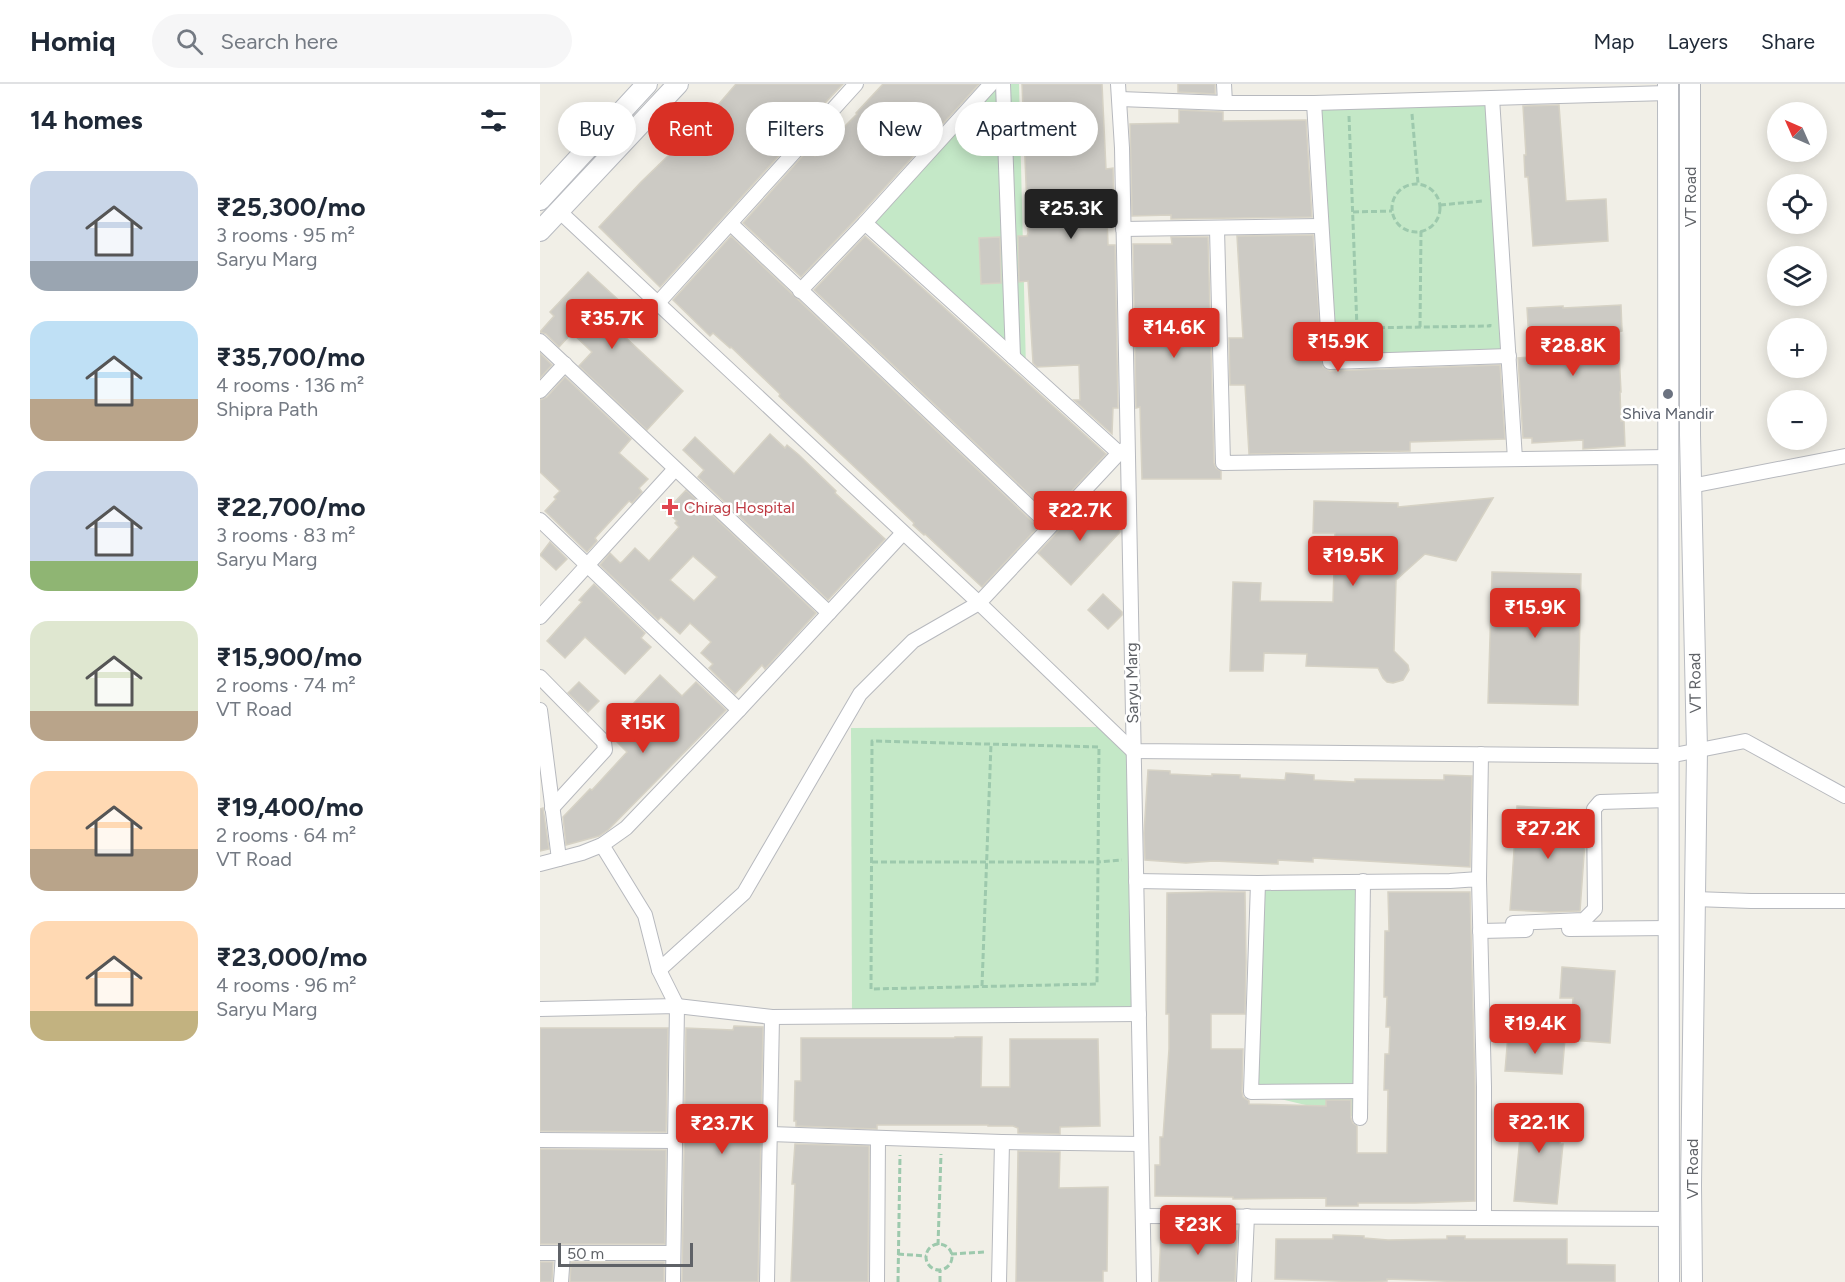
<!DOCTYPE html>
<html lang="en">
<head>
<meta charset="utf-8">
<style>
	body { margin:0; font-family:Figtree,sans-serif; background:#f6f6f7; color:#1f2937; height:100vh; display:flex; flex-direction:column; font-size:22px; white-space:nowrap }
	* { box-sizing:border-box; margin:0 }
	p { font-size:20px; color:#747a83 }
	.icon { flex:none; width:33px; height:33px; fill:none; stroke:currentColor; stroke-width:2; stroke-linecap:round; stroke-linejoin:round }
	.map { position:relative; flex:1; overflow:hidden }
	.drawer { display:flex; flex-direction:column; background:#fff; width:540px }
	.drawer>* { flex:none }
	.hud { position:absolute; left:18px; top:18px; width:570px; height:54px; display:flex; gap:12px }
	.needle { width:39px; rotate:315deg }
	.controls { position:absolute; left:1227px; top:18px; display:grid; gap:12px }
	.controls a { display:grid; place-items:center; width:60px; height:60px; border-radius:50%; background:#fff; box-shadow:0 3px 15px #0003; font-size:30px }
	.scale { position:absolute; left:18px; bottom:15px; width:135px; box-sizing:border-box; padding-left:6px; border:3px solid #5f6267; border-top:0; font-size:16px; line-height:21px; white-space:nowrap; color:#5f6267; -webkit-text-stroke:4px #fff; paint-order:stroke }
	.price { position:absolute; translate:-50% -51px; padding:0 14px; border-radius:6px; background:#d93025; color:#fff; font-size:20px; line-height:39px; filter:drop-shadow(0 2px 3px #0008) }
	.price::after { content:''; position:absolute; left:50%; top:36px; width:18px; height:14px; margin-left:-9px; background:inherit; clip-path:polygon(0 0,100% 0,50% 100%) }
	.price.current { background:#222; color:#fff }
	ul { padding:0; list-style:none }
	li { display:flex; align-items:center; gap:18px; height:150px; padding:0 30px }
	li span { display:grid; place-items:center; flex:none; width:168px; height:120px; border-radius:18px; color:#555 }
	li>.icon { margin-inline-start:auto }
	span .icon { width:72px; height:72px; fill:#fffc; stroke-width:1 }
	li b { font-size:26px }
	h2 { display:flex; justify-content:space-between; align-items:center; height:72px; padding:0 30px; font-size:26px }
	.chip { padding:0 21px; border-radius:27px; background:#fff; box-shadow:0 3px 15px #0003; font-size:21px; line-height:54px }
	.chip.current { background:#d93025; color:#fff }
	header { display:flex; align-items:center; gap:36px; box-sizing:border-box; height:84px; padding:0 30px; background:#fff; border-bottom:2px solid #e0e1e3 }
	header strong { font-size:28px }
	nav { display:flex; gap:33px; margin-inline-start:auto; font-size:21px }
	.search { width:420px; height:54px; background:#f6f6f7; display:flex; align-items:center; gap:15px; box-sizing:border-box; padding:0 21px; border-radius:33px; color:#747a83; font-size:22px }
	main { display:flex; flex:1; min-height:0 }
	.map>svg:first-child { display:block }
	.green { fill:#c4e8c7 }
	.building { fill:#cccac4; stroke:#d6d2c5; stroke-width:1.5; fill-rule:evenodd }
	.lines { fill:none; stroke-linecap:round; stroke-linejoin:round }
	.street-casing { stroke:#b7b9be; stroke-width:16 }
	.secondary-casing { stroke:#b8bbc1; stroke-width:22 }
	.path { stroke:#9dc9ad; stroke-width:3; stroke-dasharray:6 3; stroke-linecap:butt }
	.street { stroke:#fff; stroke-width:14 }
	.secondary { stroke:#fff; stroke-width:20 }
	.worship-dot { fill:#6b7280; stroke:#fff; stroke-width:2 }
	.health-dot { fill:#e0444e; stroke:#fff; stroke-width:2 }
	.labels { text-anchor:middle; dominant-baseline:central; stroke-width:5; stroke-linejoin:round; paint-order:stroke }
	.street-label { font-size:16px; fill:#5f6267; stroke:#fff }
	.worship-label { font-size:16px; fill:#5b616d; stroke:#fff }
	.health-label { font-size:16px; fill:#be3a42; stroke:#fff; text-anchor:start }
</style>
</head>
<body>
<header>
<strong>Homiq</strong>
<div class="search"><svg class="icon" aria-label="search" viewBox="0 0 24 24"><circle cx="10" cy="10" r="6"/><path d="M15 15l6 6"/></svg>Search here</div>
<nav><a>Map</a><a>Layers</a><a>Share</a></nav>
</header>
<main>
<section class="drawer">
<h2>14 homes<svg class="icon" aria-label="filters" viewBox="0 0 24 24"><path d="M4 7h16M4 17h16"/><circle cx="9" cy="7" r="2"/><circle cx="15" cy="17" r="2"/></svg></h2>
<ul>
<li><span style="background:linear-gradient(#c9d6e8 75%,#9aa5b1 0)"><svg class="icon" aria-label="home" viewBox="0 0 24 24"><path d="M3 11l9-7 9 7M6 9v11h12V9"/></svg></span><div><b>₹25,300/mo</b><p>3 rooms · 95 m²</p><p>Saryu Marg</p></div></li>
<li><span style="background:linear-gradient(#bfe0f5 65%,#b9a48a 0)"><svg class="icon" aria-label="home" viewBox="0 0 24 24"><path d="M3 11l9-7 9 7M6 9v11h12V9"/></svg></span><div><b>₹35,700/mo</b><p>4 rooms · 136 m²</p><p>Shipra Path</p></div></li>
<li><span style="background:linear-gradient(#c9d6e8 75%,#8fb573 0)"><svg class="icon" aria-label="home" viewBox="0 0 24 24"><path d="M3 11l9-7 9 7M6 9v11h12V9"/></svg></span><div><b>₹22,700/mo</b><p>3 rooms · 83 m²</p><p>Saryu Marg</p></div></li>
<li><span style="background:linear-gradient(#dfe7d0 75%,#b9a48a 0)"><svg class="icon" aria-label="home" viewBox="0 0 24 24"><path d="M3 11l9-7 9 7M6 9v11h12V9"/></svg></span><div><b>₹15,900/mo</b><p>2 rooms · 74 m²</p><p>VT Road</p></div></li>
<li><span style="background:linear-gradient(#ffd9b3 65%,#b9a48a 0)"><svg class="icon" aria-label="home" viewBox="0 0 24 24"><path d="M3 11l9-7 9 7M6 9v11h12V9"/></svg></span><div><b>₹19,400/mo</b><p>2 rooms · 64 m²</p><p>VT Road</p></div></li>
<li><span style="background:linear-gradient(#ffd9b3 75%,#c2b280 0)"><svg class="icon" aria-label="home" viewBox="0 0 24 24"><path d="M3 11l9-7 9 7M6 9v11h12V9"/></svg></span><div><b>₹23,000/mo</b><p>4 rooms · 96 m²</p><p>Saryu Marg</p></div></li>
</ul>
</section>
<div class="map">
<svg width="1305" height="1198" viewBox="0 0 1305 1198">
	<rect width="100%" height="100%" fill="#f1efe7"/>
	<g class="green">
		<polygon points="451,0 479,0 486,285 325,139"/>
		<polygon points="952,14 969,272 790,278 774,19"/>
		<polygon points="568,643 593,667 599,930 312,932 311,644"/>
		<polygon points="823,797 820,1034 711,1008 718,799"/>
	</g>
	<g class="building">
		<polygon points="196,0 303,0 254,52 255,54 120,203 59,143 101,98 165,36"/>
		<polygon points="343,0 439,0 318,133 261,193 203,139 268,66 275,72 317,30 316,29"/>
		<polygon points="482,0 562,0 566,85 573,84 574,132 567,132 568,161 575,161 578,324 573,324 572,350 534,316 540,316 539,281 497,283 493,279 488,197 479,198 478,152 487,152 488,149"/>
		<polygon points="638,0 675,0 675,10 638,8"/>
		<polygon points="1019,21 1026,117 1066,115 1068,157 993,162 988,93 985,93 984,71 986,71 983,22"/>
		<polygon points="639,26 683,28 683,37 766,36 772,133 631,135 631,131 592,132 590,40 639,39"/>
		<polygon points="773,151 783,283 790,287 960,281 965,355 870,358 870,367 709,370 705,301 690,301 689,254 703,254 697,152"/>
		<polygon points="191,152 498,443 442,503 385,450 384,451 373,441 374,439 337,404 239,312 240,310 191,263 190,264 173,249 170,252 133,216"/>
		<polygon points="325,152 566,370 510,430 274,206"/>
		<polygon points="460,153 461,199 441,200 439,154"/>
		<polygon points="631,153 668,153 674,379 676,384 681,387 681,395 602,395 600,323 596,324 593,160 632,160"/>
		<polygon points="48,188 84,221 87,218 102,232 84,252 143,307 107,346 39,282 52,268 32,249 19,263 6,250 0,248 14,232 10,228"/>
		<polygon points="1081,221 1082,247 1078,248 1081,308 1080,308 1081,337 1084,337 1085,362 1043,365 1043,356 992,359 992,354 983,354 978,274 990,273 987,224 1023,222 1023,224"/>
		<polygon points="0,269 12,281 0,294"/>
		<polygon points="25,293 91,355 79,369 108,395 99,404 102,408 92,419 89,417 55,454 57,457 47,468 5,427 16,415 14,413 20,407 0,388 0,316 7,313"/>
		<polygon points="230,350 245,364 247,361 259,371 296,407 295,409 345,455 288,516 158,393 164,386 143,366 155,353 194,390"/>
		<path d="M146 406 276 529 225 585 222 581 195 610 169 584 173 580 161 569 171 558 150 539 140 550 121 533 118 536 60 481 70 469 80 479 82 478 95 464 109 477 139 443 135 439 137 437 126 427ZM153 472 177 493 154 517 130 496Z"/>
		<polygon points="953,414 916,477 885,470 856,496 854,567 868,581 869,586 863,596 853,599 847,598 843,594 838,584 766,582 767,570 724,569 723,587 690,587 693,498 721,499 720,517 793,518 795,449 773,449 774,417 858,419 858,423"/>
		<polygon points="548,415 580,444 580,448 531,501 498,469"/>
		<polygon points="10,458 27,475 16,486 0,471"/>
		<polygon points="952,488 1041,490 1038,621 948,619"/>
		<polygon points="54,500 105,549 101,554 111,563 85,590 45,553 25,574 7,557 42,518 39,516"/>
		<polygon points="563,510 582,528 582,531 568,545 548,526"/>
		<polygon points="120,591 142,612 156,598 186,626 68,746 59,752 26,761 23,733 50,705 52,706 87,668 67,648"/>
		<polygon points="39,598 59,617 48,628 28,609"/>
		<polygon points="608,686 630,687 630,690 672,692 672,690 700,691 700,694 745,696 746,689 774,691 774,696 815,698 815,695 904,696 904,691 932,692 930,783 773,774 773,778 738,776 738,780 674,777 646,779 605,776 604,749"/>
		<polygon points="977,722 1045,726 1045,757 1040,827 1011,828 970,826"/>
		<polygon points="3,724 9,765 0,767 0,725"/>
		<polygon points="669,808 705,808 706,878 705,930 671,930 671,965 703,965 702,1008 703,1013 709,1017 709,1020 786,1022 786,1016 811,1016 811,1034 813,1039 817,1042 817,1069 847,1069 848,1006 844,1006 845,970 849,970 850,943 846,943 847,913 844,913 845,847 849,847 848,808 930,808 935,1003 935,1117 875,1119 818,1119 818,1122 786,1122 786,1114 693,1115 693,1113 615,1112 615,1081 620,1081 620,1053 623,1053 629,965 629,930 626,930 627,809"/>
		<polygon points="1022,883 1075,887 1070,959 1030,956 1033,914 1020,914"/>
		<polygon points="194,942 223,943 218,1198 142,1198 146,944 193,946"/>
		<polygon points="0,944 128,944 126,1048 0,1047"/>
		<polygon points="968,951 1025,955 1022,990 965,987"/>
		<polygon points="415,953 442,953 441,1003 470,1003 470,955 558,955 560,1042 520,1043 520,1050 478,1049 478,1044 473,1042 448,1042 448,1041 337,1041 337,1045 256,1042 256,1037 254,1037 255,997 261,997 261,954 415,954"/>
		<polygon points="977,1021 1023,1024 1020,1060 1023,1060 1017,1120 974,1117 980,1053 975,1052"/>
		<polygon points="255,1060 329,1062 328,1198 251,1198 255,1100 252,1100"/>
		<polygon points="0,1065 126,1066 125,1160 0,1160"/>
		<polygon points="478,1067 520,1068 519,1104 568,1103 567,1187 563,1187 563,1198 476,1198"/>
		<polygon points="621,1146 697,1147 695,1198 619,1198"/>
		<polygon points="793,1151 824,1152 824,1154 848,1156 907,1155 907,1152 925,1152 925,1155 1027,1155 1027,1180 1075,1181 1075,1198 928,1198 847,1195 847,1197 824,1198 735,1195 736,1155 793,1155"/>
		<polygon points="0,1178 13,1178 12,1198 0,1198"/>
		<polygon points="31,1178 124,1178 124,1198 30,1198"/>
	</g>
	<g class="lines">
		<defs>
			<g id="street">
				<polyline points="463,0 473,273"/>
				<polyline points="578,0 582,64 604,1198"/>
				<polyline points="684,0 685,19"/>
				<polyline points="952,14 975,375"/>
				<polyline points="580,15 685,19 774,19 1128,9"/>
				<polyline points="774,19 790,278 969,272"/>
				<polyline points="19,127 439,519 593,667 1129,672 1205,657 1305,712"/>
				<polyline points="325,139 579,369"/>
				<polyline points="191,140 510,442"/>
				<polyline points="583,145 780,142"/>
				<polyline points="677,145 683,379 1128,373"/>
				<polyline points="260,207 325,139 451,0"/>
				<polyline points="117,220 316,0"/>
				<polyline points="0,257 289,529"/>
				<polyline points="0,307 25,280"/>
				<polyline points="1151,402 1305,372"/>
				<polyline points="0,436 199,626"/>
				<polyline points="0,533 135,385"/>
				<polyline points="0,593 59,653 64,658 65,666 12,724"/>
				<polyline points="0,626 19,775"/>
				<polyline points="62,761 105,831 119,886 137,922 133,1198"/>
				<polyline points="0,780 42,769 62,761 86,744 199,626 363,449"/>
				<polyline points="939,795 941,670"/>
				<polyline points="596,797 718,799 910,797 939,795 944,1003 944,1133"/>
				<polyline points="718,799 711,1008 820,1007"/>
				<polyline points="1155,815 1211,817 1305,817"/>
				<polyline points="973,839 1044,836 1055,825 1054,725 1060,718 1129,716"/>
				<polyline points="1029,845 1129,844"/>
				<polyline points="940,847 986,846"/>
				<polyline points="119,886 204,809 320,610 373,557 439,519 579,369 587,364"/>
				<polyline points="0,925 137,922 232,933 599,930"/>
				<polyline points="820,1034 823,797"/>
				<polyline points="230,1050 462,1058 601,1060"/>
				<polyline points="0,1056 135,1057"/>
				<polyline points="603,1132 1129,1135"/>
				<polyline points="0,1169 133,1169"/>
				<polyline points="21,1198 23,1170"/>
				<polyline points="227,1198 232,933"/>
				<polyline points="337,1198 338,1054"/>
				<polyline points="459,1198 462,1058"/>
				<polyline points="704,1198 707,1132"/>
			</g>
			<g id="secondary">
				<polyline points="1128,0 1129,1198"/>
				<polyline points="1150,0 1150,351 1157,666 1151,1101 1152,1198"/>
				<polyline points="0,116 107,0"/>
				<polyline points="0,147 138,0"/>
			</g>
		</defs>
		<use href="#street" class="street-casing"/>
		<use href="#secondary" class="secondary-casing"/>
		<g class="path">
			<polyline points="872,30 878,99"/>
			<polyline points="809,32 817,244 950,242 950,240"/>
			<circle cx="876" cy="124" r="24"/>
			<polyline points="900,121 943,117"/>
			<polyline points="813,128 852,127"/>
			<polyline points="880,243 881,147"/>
			<polyline points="332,778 558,778 559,663 332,657 331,905 557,900 558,778 582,776"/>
			<polyline points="442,902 451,660"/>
			<circle cx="399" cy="1173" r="13"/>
			<polyline points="398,1161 401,1070"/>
			<polyline points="358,1170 386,1172"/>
			<polyline points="411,1170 445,1168"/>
			<polyline points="358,1198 360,1071"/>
			<polyline points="400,1198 400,1186"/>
		</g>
		<use href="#street" class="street"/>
		<use href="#secondary" class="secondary"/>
	</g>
	<circle class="worship-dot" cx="1128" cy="310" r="6"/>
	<path class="health-dot" d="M127 414h6v6h6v6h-6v6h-6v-6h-6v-6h6z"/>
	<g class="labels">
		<g class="street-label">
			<text transform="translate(1150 113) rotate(-90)">VT Road</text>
			<text transform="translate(592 599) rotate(-91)">Saryu Marg</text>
			<text transform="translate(1155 599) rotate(-91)">VT Road</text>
			<text transform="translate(1152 1085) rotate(-90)">VT Road</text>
		</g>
		<g class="worship-label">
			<text x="1128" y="329">Shiva Mandir</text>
		</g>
		<g class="health-label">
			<text x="144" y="423">Chirag Hospital</text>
		</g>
	</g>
</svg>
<div class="controls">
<a><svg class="needle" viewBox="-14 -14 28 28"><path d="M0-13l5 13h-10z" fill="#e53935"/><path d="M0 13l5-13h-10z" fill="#747a83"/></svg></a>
<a><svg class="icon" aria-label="locate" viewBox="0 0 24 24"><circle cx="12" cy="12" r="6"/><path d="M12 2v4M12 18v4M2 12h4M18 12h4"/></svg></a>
<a><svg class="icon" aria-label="layers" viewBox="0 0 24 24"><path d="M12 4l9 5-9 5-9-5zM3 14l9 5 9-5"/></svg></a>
<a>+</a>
<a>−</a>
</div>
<div class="scale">50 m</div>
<b class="price current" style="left:531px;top:156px">₹25.3K</b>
<b class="price" style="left:72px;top:266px">₹35.7K</b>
<b class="price" style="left:634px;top:275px">₹14.6K</b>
<b class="price" style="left:798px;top:289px">₹15.9K</b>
<b class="price" style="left:1033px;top:293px">₹28.8K</b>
<b class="price" style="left:540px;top:458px">₹22.7K</b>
<b class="price" style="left:813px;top:503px">₹19.5K</b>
<b class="price" style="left:995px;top:555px">₹15.9K</b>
<b class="price" style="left:103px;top:670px">₹15K</b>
<b class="price" style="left:1008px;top:776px">₹27.2K</b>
<b class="price" style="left:995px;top:971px">₹19.4K</b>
<b class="price" style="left:999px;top:1070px">₹22.1K</b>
<b class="price" style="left:182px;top:1071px">₹23.7K</b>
<b class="price" style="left:658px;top:1172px">₹23K</b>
<div class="hud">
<a class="chip">Buy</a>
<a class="chip current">Rent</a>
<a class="chip">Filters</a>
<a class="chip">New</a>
<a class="chip">Apartment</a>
</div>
</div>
</main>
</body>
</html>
